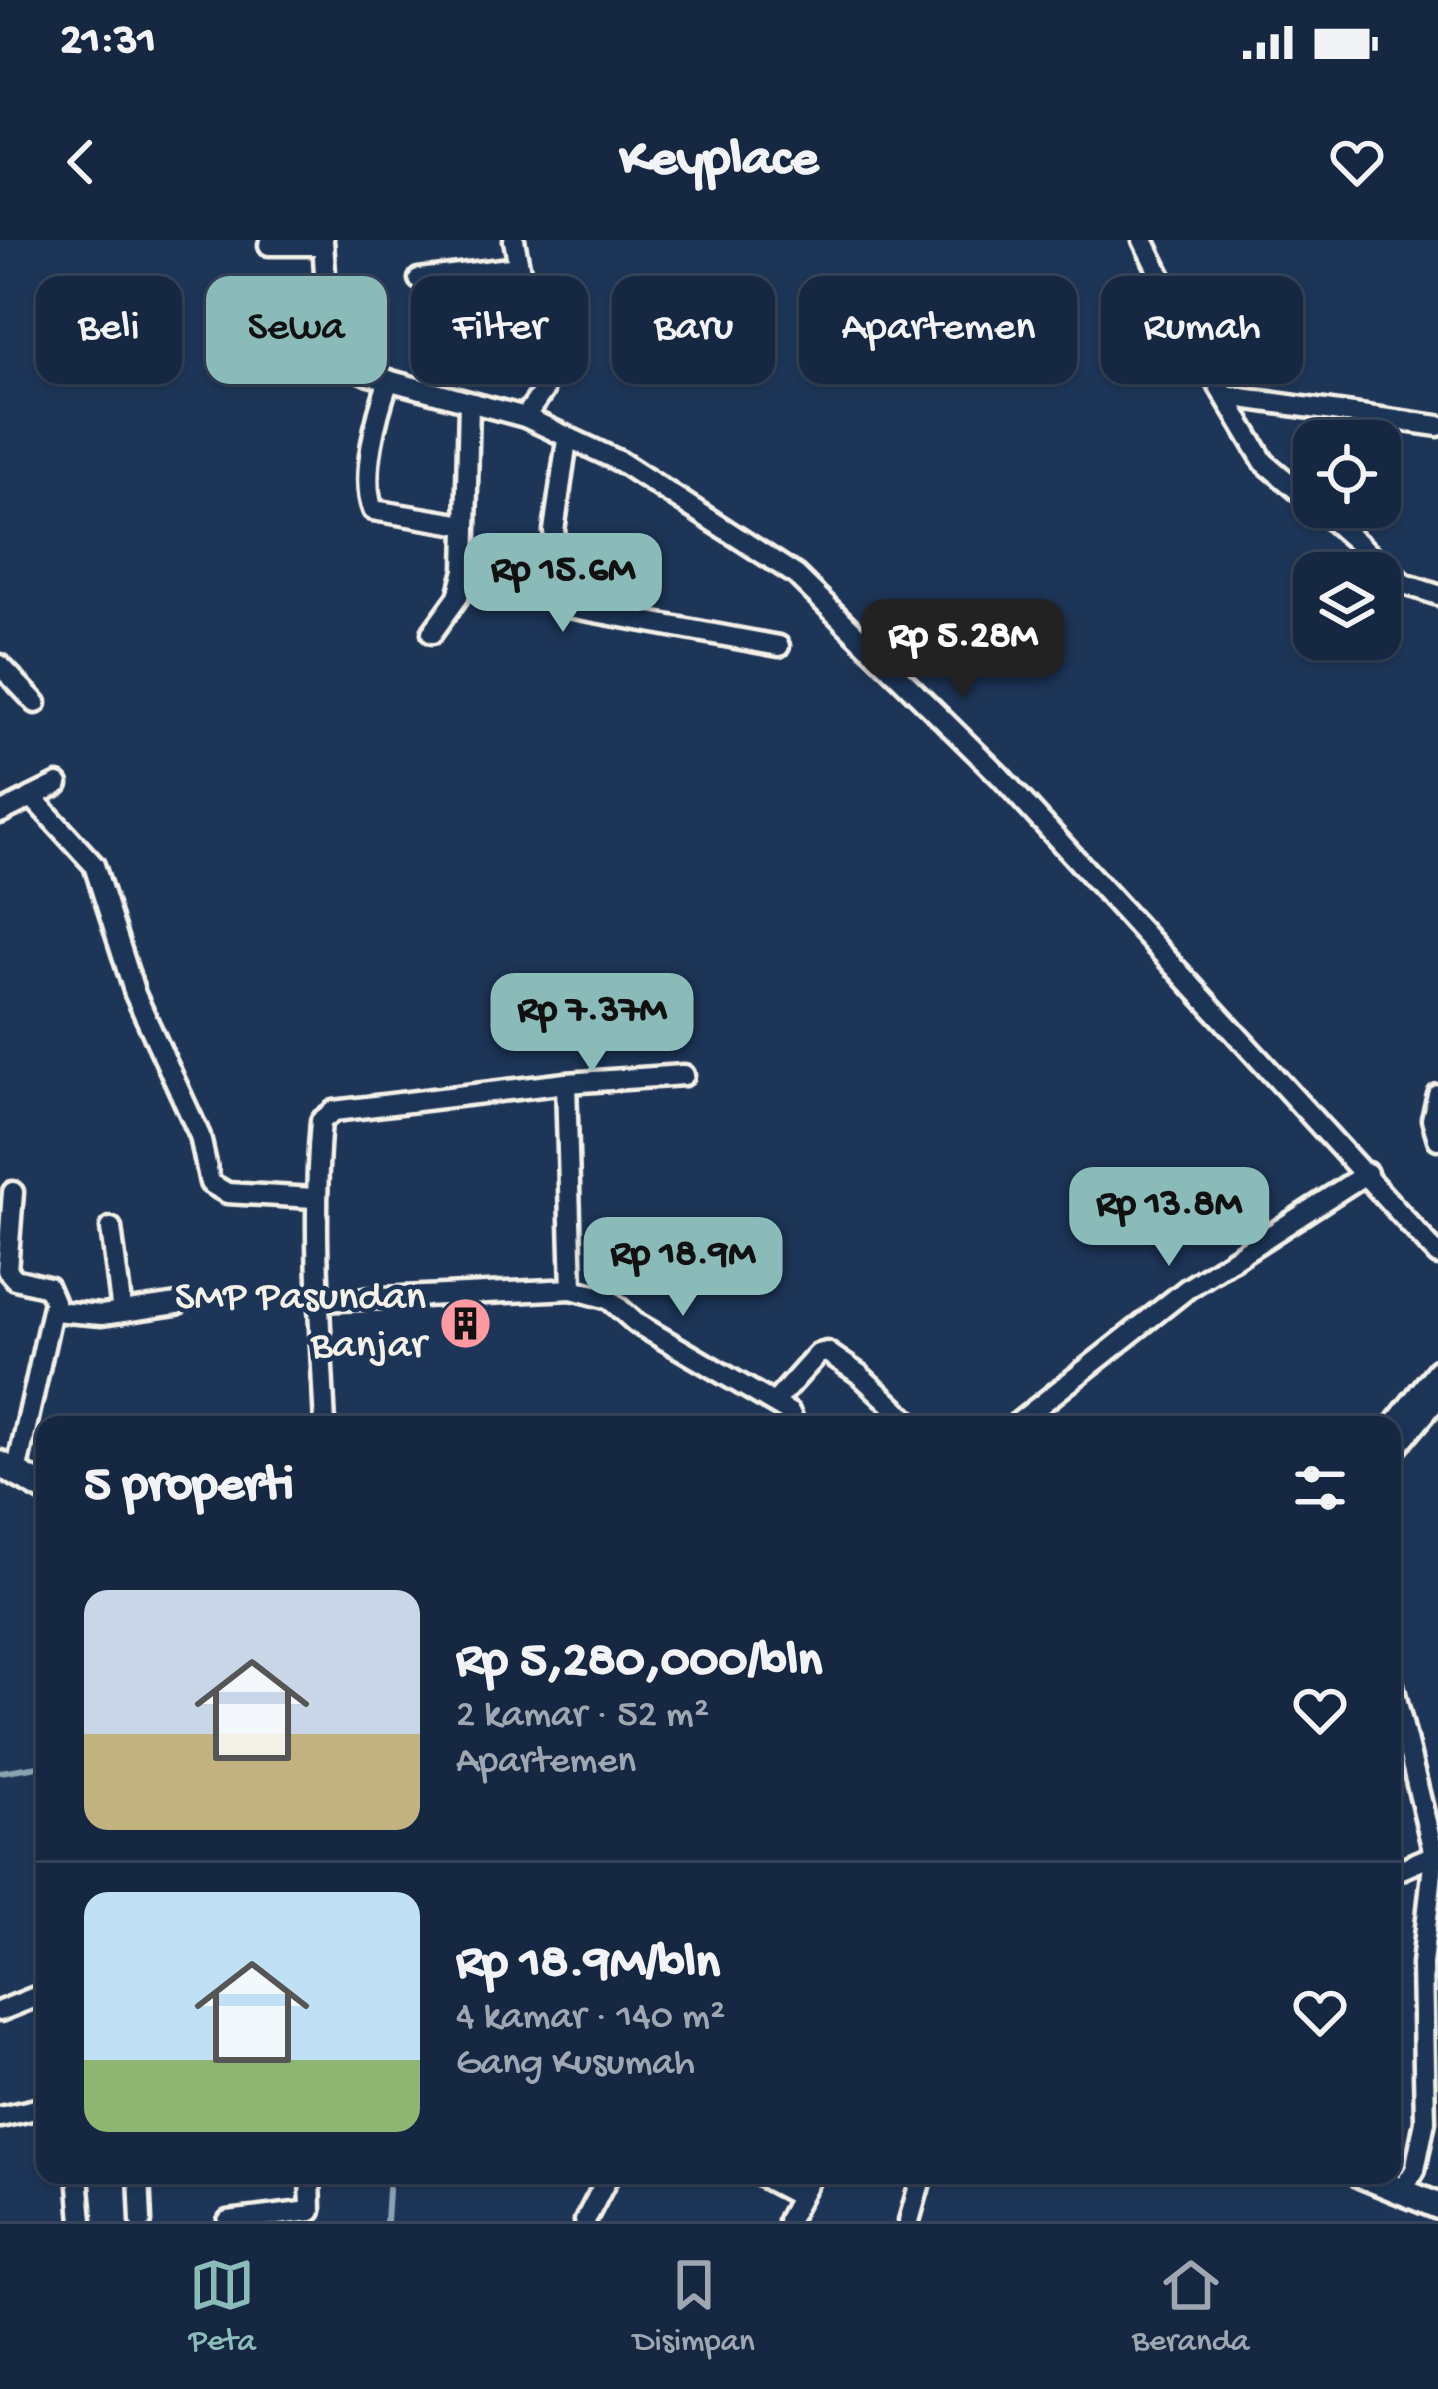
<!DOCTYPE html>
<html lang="id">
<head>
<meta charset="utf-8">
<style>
	body { margin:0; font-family:"Gochi Hand",sans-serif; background:#1f3048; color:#f1f3f6; height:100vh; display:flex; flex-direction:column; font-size:45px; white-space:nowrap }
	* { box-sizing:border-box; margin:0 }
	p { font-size:39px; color:#9ea6b1 }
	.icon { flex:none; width:66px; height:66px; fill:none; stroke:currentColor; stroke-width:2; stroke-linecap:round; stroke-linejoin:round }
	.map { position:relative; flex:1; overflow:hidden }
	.drawer { position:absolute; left:36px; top:1176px; width:1365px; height:768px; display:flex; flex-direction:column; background:#162841; border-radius:24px; box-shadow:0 3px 9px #0004,0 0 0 3px #35445a }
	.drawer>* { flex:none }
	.guide { position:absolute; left:36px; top:36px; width:1368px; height:108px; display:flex; gap:24px }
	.buttons { position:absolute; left:1293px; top:180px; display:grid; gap:24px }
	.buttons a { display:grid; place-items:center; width:108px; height:108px; border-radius:24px; background:#162841; box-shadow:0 3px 9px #0004,0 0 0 3px #35445a; font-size:60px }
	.price { position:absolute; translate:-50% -102px; padding:0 27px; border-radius:24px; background:#8bbbb9; color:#111; font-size:39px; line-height:78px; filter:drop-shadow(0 3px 6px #0008) }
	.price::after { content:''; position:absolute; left:50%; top:72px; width:36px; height:27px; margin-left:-18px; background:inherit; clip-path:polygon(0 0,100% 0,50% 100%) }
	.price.current { background:#222; color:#fff }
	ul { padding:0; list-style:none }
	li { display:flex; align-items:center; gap:36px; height:300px; padding:0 48px }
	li+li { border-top:3px solid #35445a }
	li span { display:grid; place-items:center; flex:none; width:336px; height:240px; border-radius:24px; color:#555 }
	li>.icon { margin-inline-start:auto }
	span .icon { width:144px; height:144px; fill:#fffc; stroke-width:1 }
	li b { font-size:51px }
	h2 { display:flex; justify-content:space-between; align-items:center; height:144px; padding:0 48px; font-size:51px }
	.tag { padding:0 42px; border-radius:24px; background:#162841; box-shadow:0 3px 9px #0004,0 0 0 3px #35445a; font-size:42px; line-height:108px }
	.tag.current { background:#8bbbb9; color:#111 }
	.status { display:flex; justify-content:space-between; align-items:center; height:84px; padding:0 60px; background:#162841; direction:ltr }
	.status svg { height:33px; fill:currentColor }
	header { display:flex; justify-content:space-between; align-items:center; height:156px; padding:0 48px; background:#162841; font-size:54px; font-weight:700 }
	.menu { display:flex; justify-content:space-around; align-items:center; height:168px; border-top:3px solid #35445a; background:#162841; font-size:33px; color:#9ea6b1 }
	.menu a { display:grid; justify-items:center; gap:6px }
	.menu .current { color:#8bbbb9 }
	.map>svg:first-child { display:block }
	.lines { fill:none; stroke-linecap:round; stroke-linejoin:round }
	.stream { stroke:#8ba4b1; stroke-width:6 }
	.minor-casing { stroke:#f4f1e8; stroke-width:27 }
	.tertiary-casing { stroke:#f4f1e8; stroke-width:30 }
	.secondary-casing { stroke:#f4f1e8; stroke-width:33 }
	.minor { stroke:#1d3557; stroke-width:18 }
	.tertiary { stroke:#1d3557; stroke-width:21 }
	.secondary { stroke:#1d3557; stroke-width:24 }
	.labels { text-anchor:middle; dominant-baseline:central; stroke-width:9; stroke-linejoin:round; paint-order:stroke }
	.poi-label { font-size:42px; fill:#f4f1e8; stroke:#1d3557; text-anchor:end }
</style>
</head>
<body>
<div class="status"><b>21:31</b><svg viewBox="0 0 49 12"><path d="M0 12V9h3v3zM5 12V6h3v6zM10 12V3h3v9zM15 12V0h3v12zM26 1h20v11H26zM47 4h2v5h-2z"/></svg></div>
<header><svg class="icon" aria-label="back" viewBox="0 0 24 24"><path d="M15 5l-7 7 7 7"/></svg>Keyplace<svg class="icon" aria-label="heart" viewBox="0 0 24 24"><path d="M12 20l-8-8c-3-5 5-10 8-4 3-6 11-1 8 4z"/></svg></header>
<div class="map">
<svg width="1438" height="1981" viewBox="0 0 1438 1981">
	<rect width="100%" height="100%" fill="#1d3557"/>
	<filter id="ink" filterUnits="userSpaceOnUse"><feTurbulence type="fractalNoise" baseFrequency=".00833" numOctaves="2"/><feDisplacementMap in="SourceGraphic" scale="24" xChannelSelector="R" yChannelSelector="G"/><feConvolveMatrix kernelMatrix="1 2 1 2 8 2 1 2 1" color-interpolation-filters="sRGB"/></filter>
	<g filter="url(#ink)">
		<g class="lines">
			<g class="stream">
				<polyline points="0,1532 45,1525"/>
				<polyline points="386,1981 389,1935"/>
			</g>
			<defs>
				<g id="minor">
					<polyline points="323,0 330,117 369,135 525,177 621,222 796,335 1000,536 1438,1015"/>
					<polyline points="514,0 543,151 525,177"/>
					<polyline points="1143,0 1195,106 1264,222 1314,264"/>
					<polyline points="269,5 323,5"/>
					<polyline points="419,39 518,27"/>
					<path d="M389 140C377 174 360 236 373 270L464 285"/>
					<polyline points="1227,156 1438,186"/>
					<polyline points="567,200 554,291 568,367 779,406"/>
					<polyline points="1317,267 1404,344 1438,355"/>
					<polyline points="432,393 458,357 465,330 469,163"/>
					<polyline points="0,425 36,463"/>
					<polyline points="32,557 94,625 135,754 200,896 210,943 227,953 314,958"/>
					<polyline points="0,573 58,544"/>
					<polyline points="566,843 684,835"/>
					<polyline points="1438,855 1432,879 1438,899"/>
					<polyline points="13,952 7,1030 15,1039 48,1047 54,1061 16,1233"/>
					<polyline points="111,988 122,1072"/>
					<polyline points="572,1049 609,1059 636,1083 790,1173 795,1185"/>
					<path d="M319 1061 572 1049 566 843 334 871 321 881C312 983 320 1083 325 1185"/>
					<polyline points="53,1071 102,1075 177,1064"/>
					<polyline points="774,1163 818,1114 827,1112 859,1134 913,1185"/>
					<polyline points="1015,1185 1187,1049 1367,933"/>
					<polyline points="1392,1441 1434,1615 1422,1724 1425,1881 1415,1930 1401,1952"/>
					<polyline points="1392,1633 1434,1615"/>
					<polyline points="0,1771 45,1753"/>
					<polyline points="0,1877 45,1867"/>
					<polyline points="78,1935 82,1981"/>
					<polyline points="139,1935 141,1981"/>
					<polyline points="759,1935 797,1955"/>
					<polyline points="788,1980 812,1935"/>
					<polyline points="228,1981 311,1971 310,1935"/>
					<polyline points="585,1981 609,1935"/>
					<polyline points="909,1981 922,1935"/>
				</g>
				<g id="tertiary">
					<polyline points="1392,1189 1438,1131"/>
					<polyline points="1392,1211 1438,1156"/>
				</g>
				<g id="secondary">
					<polyline points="0,1224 45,1249"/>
					<polyline points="1362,1935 1438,1966"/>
				</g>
			</defs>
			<use href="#minor" class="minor-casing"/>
			<use href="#tertiary" class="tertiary-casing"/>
			<use href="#secondary" class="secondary-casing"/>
			<use href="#minor" class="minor"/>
			<use href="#tertiary" class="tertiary"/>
			<use href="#secondary" class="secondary"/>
		</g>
	</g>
	<defs>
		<symbol id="building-disc" viewBox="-11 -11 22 22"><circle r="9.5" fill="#ff9aa2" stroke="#1d3557"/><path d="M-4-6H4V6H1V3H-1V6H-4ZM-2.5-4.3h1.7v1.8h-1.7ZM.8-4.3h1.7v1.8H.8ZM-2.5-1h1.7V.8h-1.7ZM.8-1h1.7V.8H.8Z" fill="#111"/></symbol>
	</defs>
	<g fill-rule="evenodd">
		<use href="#building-disc" x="436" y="1054" width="59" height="59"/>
	</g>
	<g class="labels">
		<g class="poi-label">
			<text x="426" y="1059">SMP Pasundan<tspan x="426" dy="48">Banjar</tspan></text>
		</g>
	</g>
</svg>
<div class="buttons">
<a><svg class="icon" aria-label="locate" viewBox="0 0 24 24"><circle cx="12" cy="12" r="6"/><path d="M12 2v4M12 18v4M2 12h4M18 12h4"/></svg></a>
<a><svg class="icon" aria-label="layers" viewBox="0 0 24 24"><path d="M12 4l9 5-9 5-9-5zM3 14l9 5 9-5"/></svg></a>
</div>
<b class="price" style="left:563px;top:395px">Rp 15.6M</b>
<b class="price current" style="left:963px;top:461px">Rp 5.28M</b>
<b class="price" style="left:592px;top:835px">Rp 7.37M</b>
<b class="price" style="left:1169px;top:1029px">Rp 13.8M</b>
<b class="price" style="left:683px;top:1079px">Rp 18.9M</b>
<div class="guide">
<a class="tag">Beli</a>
<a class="tag current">Sewa</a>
<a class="tag">Filter</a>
<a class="tag">Baru</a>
<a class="tag">Apartemen</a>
<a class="tag">Rumah</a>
</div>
<section class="drawer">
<h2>5 properti<svg class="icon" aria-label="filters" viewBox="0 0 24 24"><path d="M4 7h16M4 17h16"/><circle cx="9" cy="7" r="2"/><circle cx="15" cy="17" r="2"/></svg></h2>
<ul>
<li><span style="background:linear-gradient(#c9d6e8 60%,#c2b280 0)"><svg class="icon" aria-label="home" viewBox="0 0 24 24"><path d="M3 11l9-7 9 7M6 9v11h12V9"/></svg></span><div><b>Rp 5,280,000/bln</b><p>2 kamar · 52 m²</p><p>Apartemen</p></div><svg class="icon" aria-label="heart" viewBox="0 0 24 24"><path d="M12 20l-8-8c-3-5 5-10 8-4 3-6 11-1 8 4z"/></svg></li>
<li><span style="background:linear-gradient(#bfe0f5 70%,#8fb573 0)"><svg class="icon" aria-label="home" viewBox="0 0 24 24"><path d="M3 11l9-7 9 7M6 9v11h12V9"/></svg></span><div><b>Rp 18.9M/bln</b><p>4 kamar · 140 m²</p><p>Gang Kusumah</p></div><svg class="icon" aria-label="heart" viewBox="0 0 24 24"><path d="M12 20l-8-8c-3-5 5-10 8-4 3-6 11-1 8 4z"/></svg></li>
</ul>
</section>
</div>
<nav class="menu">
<a class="current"><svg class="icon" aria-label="map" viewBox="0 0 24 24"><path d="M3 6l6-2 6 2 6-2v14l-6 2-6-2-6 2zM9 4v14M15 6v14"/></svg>Peta</a>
<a><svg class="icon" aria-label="saved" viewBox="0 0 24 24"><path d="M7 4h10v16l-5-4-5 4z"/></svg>Disimpan</a>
<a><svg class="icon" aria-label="home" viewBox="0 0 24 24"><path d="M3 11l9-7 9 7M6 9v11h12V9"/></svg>Beranda</a>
</nav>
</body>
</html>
